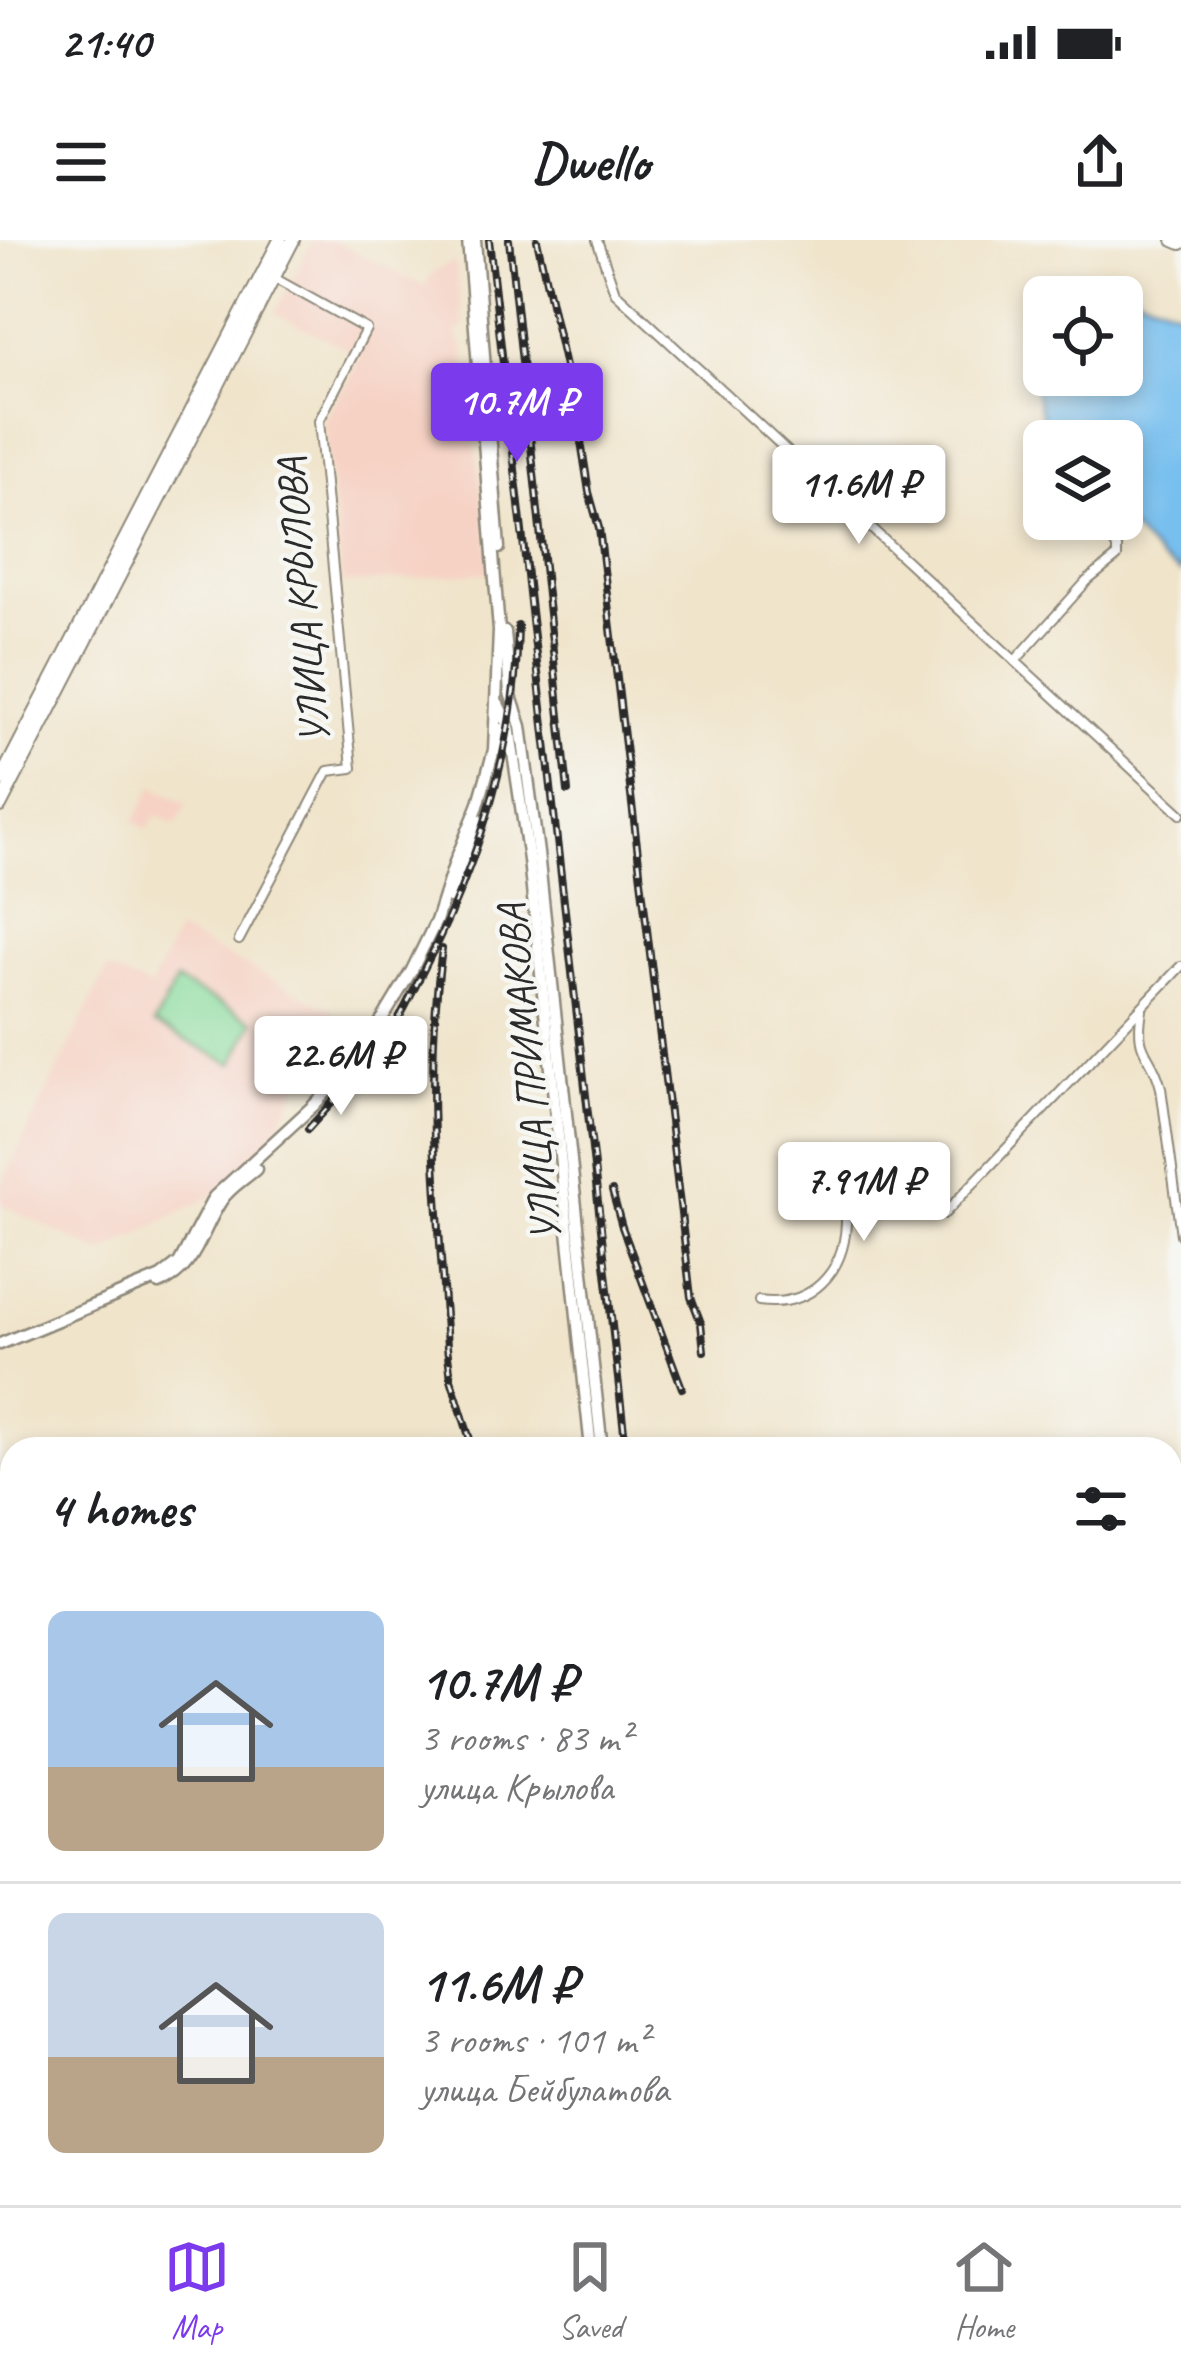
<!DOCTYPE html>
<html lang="en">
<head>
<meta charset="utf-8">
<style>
	body { margin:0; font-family:Caveat,sans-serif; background:#f6f6f6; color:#202124; height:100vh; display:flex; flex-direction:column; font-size:45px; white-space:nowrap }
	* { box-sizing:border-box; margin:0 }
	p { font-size:39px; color:#757577 }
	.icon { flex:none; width:66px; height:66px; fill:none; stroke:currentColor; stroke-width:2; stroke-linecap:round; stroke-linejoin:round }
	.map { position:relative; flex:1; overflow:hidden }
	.side { position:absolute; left:0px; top:1197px; width:1182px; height:768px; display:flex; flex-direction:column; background:#fff; border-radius:36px 36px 0 0; box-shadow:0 6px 18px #0003 }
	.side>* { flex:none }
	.tools { position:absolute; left:1023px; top:36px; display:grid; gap:24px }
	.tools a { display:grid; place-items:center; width:120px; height:120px; border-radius:18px; background:#fff; box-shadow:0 6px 18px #0003; font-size:60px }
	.price { position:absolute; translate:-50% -102px; padding:0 27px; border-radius:12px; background:#fff; color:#222; font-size:39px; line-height:78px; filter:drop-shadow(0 3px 6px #0008) }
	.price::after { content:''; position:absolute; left:50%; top:72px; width:36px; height:27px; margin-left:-18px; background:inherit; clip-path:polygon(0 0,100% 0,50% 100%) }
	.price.on { background:#7c3aed; color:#fff }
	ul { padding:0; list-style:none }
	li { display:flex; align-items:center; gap:36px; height:300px; padding:0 48px }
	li+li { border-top:3px solid #e0e0e0 }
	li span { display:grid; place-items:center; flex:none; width:336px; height:240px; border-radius:18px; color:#555 }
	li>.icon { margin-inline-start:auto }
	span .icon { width:144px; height:144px; fill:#fffc; stroke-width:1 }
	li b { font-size:51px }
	h2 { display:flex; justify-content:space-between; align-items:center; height:144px; padding:0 48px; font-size:51px }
	.status { display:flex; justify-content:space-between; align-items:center; height:84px; padding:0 60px; background:#fff; direction:ltr }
	.status svg { height:33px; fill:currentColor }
	header { display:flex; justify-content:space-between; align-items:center; height:156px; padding:0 48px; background:#fff; font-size:54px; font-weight:600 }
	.menu { display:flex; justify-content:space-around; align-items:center; height:168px; border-top:3px solid #e0e0e0; background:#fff; font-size:33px; color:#757577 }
	.menu a { display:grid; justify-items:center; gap:6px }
	.menu .on { color:#7c3aed }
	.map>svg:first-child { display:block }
	.built { fill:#f6d2c4 }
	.industrial { fill:#d1bfbe }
	.pitch { fill:#8adc9d; stroke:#5a8464; stroke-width:3 }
	.water { fill:#77bfef; stroke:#51758d; stroke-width:3 }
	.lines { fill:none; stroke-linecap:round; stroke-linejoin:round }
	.minor-casing { stroke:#8e887a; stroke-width:12 }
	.secondary-casing { stroke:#8e887a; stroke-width:15 }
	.primary-casing { stroke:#8e887a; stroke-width:16 }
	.minor { stroke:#fff; stroke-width:8 }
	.secondary { stroke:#fff; stroke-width:10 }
	.primary { stroke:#fff; stroke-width:12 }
	.rail-casing { stroke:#2b2b2b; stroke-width:8 }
	.rail { stroke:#f6f6f2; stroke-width:3; stroke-dasharray:9; stroke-linecap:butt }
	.labels { text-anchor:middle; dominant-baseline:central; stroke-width:9; stroke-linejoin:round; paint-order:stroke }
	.street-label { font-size:42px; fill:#2b2b2b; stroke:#f6f6f2 }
</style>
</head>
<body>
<div class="status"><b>21:40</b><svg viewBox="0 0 49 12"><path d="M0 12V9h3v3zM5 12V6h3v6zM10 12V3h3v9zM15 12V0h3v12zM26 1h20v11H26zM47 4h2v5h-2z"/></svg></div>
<header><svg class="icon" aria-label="menu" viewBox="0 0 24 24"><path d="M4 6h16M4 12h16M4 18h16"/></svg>Dwello<svg class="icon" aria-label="share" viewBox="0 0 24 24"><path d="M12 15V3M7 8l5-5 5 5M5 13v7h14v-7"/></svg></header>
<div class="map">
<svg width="1181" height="1965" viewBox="0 0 1181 1965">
	<rect width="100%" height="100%" fill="#f6f6f2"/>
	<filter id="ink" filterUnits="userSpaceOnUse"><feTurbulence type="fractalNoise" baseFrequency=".00833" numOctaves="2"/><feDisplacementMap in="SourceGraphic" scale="24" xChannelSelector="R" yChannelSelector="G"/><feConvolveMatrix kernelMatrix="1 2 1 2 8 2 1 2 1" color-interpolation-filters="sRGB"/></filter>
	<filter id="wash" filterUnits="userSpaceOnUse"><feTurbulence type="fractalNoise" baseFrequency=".004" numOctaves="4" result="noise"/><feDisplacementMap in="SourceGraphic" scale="48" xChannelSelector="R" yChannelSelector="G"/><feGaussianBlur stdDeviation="2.7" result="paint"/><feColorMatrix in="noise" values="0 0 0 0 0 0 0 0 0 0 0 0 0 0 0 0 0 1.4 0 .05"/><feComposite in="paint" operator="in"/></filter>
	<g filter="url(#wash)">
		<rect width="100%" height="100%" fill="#f0e4ca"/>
		<g class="built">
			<polygon points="313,0 332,0 425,47 433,32 455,21 464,88 456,93 464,109 491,332 342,344 324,180 361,116 275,73"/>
			<polygon points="153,546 187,564 176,585 156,575 148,589 134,582"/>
			<polygon points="177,691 334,771 271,901 216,954 102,1013 0,964 0,948 107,729 150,748"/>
			<polygon points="0,1578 12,1599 12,1890 0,1897"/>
		</g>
		<polygon class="industrial" points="12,1900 12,1953 243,1953 250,1965 0,1965 0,1907"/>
		<polygon class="pitch" points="176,741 254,781 233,824 154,784"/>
		<polygon class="water" points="1096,46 1114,46 1181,71 1181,333 1163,322 1121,279 1122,201 1055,201 1047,194 1029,129 1028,116 1044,76 1044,135 1122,135 1122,57 1069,57"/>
	</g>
	<g filter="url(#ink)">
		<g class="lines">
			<defs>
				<g id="minor">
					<polyline points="597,0 615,52 1181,574"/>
					<polyline points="1015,421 1087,341 1117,317 1117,307 1094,279"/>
					<polyline points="239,700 328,531 352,528 319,181 366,89 274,38"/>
					<path d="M1142 770C1134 816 1152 810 1161 848L1181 995"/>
					<path d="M759 1061C811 1068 844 1033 846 983 846 968 842 949 847 934 851 924 858 920 867 915L932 973 944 974 1181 726"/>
					<polyline points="1170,1321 1181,1320"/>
					<polyline points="1170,1512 1181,1509"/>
					<polyline points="0,1556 12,1579"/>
				</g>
				<g id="secondary">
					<polyline points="475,0 499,308"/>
					<polyline points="505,392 510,453 521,486 538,613 602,1209"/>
					<polyline points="498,464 509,486 529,620 591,1209"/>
					<polyline points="499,510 504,488 509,486"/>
					<polyline points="450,658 480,580"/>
					<path d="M159 1044C196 1030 201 991 221 961 229 948 245 939 256 929"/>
					<polyline points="0,1104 161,1037 179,1023 214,957 313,866 346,832 376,790 412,730 436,681 455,622 478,566 494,510 499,391 468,0"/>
					<polyline points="670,1953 671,1965"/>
					<polyline points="683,1953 684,1965"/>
					<polyline points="1154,1962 1181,1959"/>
					<polyline points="1062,1965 1168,1953"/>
				</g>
				<g id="primary">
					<polyline points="1174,0 1181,3"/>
					<polyline points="0,541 280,0"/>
					<polyline points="0,566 293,0"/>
				</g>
			</defs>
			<use href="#minor" class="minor-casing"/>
			<use href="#secondary" class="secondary-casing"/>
			<use href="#primary" class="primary-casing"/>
			<use href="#minor" class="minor"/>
			<use href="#secondary" class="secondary"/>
			<use href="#primary" class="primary"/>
			<defs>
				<g id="rail">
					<path d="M489 0C532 403 583 806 626 1209"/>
					<polyline points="509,0 568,551"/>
					<polyline points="537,0 580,195 589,252 599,288 691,1057 701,1083 704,1111"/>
					<path d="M442 709C423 841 439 974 447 1107L451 1139 473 1209"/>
					<path d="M308 889C336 858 368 827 391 792 402 774 412 754 421 735 477 627 516 508 518 386"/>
					<polyline points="612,951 622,987 682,1148"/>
					<polyline points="699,1953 700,1965"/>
					<polyline points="756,1953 757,1965"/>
				</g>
			</defs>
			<use href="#rail" class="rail-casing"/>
			<use href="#rail" class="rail"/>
		</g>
	</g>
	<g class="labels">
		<g class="street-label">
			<text transform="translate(303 361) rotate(-95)">УЛИЦА КРЫЛОВА</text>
			<text transform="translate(529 833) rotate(-96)">УЛИЦА ПРИМАКОВА</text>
		</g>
	</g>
</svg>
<div class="tools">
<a><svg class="icon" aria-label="locate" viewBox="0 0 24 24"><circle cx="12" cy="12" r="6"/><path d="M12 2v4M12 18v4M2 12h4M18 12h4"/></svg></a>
<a><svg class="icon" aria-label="layers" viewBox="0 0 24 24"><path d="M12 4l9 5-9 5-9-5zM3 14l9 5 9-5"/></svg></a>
</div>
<b class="price on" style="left:517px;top:225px">10.7M ₽</b>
<b class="price" style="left:859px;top:307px">11.6M ₽</b>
<b class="price" style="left:341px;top:878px">22.6M ₽</b>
<b class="price" style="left:864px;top:1004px">7.91M ₽</b>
<section class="side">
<h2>4 homes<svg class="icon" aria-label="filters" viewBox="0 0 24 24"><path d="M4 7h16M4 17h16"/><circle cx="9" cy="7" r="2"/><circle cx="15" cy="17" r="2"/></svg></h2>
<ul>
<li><span style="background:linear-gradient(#a9c7e8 65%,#b9a48a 0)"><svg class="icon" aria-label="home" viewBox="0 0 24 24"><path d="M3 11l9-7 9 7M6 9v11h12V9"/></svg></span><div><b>10.7M ₽</b><p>3 rooms · 83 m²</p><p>улица Крылова</p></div></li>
<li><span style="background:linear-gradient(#c9d6e8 60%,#b9a48a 0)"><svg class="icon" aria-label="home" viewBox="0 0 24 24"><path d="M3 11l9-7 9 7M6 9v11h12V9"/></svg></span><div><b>11.6M ₽</b><p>3 rooms · 101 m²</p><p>улица Бейбулатова</p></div></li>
</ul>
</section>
</div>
<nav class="menu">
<a class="on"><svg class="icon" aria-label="map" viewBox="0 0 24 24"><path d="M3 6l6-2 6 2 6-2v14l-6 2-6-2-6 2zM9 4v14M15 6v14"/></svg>Map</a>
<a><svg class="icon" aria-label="saved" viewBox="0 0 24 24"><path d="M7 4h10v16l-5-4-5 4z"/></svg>Saved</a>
<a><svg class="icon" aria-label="home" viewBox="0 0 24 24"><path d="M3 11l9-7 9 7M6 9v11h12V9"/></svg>Home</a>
</nav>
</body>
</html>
